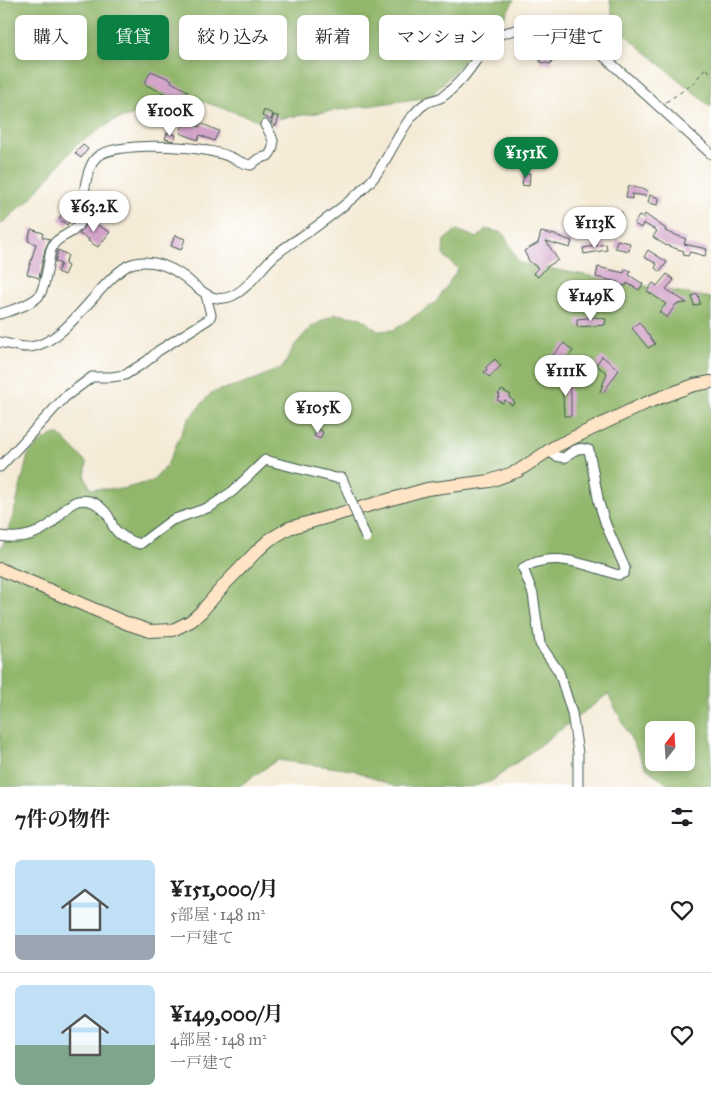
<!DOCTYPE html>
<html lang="ja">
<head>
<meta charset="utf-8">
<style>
	body { margin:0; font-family:"IM FELL Great Primer","Noto Serif JP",serif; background:#f6f6f6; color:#202124; height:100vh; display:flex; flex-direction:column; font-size:19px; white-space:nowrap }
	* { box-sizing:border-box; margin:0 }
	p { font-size:16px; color:#757577 }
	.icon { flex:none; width:28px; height:28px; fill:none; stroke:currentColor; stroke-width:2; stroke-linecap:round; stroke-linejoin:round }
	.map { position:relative; height:787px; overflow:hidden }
	.sheet { display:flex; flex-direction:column; background:#fff; flex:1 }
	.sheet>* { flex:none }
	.banner { position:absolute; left:15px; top:15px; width:681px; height:45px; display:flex; gap:10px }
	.needle { width:32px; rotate:17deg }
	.controls { position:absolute; left:645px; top:721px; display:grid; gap:10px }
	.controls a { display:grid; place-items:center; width:50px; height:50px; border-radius:8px; background:#fff; box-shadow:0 2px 8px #0003; font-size:25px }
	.price { position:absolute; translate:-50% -42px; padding:0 11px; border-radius:18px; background:#fff; color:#222; font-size:16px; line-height:32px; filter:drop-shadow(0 1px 2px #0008) }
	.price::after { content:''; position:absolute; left:50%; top:30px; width:15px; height:11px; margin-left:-8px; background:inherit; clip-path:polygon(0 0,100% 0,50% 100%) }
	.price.selected { background:#0b8043; color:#fff }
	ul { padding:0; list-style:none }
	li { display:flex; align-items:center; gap:15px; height:125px; padding:0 15px }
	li+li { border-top:1px solid #e0e0e0 }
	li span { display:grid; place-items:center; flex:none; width:140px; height:100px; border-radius:8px; color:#555 }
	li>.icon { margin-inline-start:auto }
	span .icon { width:60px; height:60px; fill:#fffc; stroke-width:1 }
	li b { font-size:21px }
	h2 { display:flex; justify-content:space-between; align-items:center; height:60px; padding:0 15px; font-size:21px }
	.chip { padding:0 18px; border-radius:8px; background:#fff; box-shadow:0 2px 8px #0003; font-size:18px; line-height:45px }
	.chip.selected { background:#0b8043; color:#fff }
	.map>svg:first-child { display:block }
	.forest { fill:#92b76c; stroke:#587a50; fill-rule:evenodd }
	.building { fill:#d3a4c9 }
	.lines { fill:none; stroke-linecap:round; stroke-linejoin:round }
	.street-casing { stroke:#3f574c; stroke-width:11 }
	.secondary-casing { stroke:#3f574c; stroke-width:14 }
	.path { stroke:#3f574c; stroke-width:1; stroke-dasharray:4 4; stroke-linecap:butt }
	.street { stroke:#fff; stroke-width:9 }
	.secondary { stroke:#ffe4c6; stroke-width:12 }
	.street-bridge-casing { stroke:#3f574c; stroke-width:11; stroke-linecap:butt }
	.street-bridge { stroke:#fff; stroke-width:9 }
</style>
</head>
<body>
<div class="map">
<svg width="711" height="787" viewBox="0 0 711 787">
	<rect width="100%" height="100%" fill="#fff"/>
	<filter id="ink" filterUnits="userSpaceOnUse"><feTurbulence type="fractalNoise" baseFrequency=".02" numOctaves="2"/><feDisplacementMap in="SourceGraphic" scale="10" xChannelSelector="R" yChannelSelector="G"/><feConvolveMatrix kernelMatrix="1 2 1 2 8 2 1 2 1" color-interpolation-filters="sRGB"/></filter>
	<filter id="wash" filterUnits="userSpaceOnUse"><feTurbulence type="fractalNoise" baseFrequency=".0096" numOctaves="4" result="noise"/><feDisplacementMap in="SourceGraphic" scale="20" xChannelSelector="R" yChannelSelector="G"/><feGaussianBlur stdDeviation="1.12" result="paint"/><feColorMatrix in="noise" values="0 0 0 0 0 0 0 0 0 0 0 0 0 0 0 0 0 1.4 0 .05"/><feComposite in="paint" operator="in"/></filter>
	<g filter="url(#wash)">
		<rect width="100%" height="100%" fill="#f4ead5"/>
		<g class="forest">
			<polygon points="0,0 514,0 505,16 430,97 261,121 198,100 115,120 76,145 30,199 0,225"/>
			<polygon points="610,0 711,0 711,107 629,38 614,20"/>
			<path d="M485 229 503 233 519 263 711 298V786L672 787 646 768 608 694 492 781 471 787H395L353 770 277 760 238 787H0V547H2L14 513 28 455 38 444 53 435H60L87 463 85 477 91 489H122L153 481 167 465 187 421 211 393 256 379 283 367 294 346 311 327 335 314 361 318 378 331 394 330 436 302 458 269 443 255 444 240 457 230 478 238ZM654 730H686V762H654Z"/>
		</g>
		<g id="blocks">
			<g class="building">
				<polygon points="530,45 554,50 551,64 540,62 542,55 529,52"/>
				<polygon points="151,71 172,80 171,82 188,91 183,98 189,101 182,117 174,114 180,101 144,84"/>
				<polygon points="264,110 273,114 271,120 262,116"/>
				<polygon points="274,115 279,117 276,126 271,123"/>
				<polygon points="184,121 199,127 200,123 219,131 214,141 200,135 198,140 180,133"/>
				<polygon points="167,133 176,135 174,141 165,139"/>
				<polygon points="83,145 88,149 81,158 75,153"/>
				<polygon points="524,173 530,173 529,186 522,185"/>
				<polygon points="628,186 647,190 646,196 632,194 632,199 626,197"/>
				<polygon points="650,195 659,198 658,205 648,203"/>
				<polygon points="63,212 72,218 67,225 59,219"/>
				<polygon points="622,212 623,221 608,222 607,214"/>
				<polygon points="645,214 666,229 665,231 686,239 684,244 707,249 705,256 690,252 688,256 683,255 684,251 665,245 653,237 657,231 643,223 641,228 634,224 639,216 643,218"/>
				<polygon points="88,220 110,232 98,247 88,241 89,239 79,234"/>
				<polygon points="31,229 43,233 42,237 50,239 45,249 39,278 27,274 36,244 28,241"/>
				<polygon points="541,232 555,235 572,241 570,248 546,241 558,260 548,266 538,277 533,273 538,268 529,261 524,251 538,243"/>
				<polygon points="175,235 185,239 181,250 171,246"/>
				<polygon points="617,240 630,243 629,251 615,248"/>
				<polygon points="606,244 607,250 584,254 583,248"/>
				<polygon points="58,250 68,255 65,264 68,266 64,275 57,272 61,264 55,262"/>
				<polygon points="648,250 667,262 660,272 655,268 657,264 644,257"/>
				<polygon points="598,267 624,273 625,269 631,271 629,275 643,284 639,290 627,283 626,286 623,285 622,288 617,286 618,282 596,277"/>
				<polygon points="667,274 674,280 666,289 687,303 676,304 667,318 659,312 666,304 647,291 653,283 657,286"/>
				<polygon points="583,292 608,296 608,298 617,301 615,306 586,300 585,305 577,304 579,293 583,294"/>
				<polygon points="698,294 700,304 694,306 692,296"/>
				<polygon points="595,317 606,319 605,325 577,327 577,319"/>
				<polygon points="639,322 655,344 648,348 632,328"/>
				<polygon points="564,343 573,351 554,374 544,365"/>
				<polygon points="602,356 619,370 603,393 600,392 607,373 596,365"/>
				<polygon points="495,359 501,366 489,377 484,372 487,370 486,367"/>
				<polygon points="567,378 571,394 571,416 564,416 563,395 559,379"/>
				<polygon points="502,390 511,395 509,397 515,402 512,405 505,400 503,403 497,400 500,395 498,394"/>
				<polygon points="317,429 323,432 320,439 314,436"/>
			</g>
		</g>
	</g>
	<g filter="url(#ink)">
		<use href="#blocks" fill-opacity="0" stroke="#3f574c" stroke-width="1"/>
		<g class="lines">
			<defs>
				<g id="street">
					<path d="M0 314C12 310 28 306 38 297 46 288 48 262 51 250 55 235 74 236 80 222 83 216 83 210 83 204 84 190 87 171 94 160 106 141 185 146 205 150 213 152 223 153 230 157 238 160 243 164 251 165L258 159 268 156C278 145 272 136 265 125"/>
					<path d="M0 342C9 344 20 348 30 347 67 343 95 286 127 266 132 263 139 262 145 262 159 262 172 268 183 276 198 287 211 305 232 296 248 289 260 269 273 257 284 247 298 239 310 231 331 216 354 199 371 181 385 165 396 138 409 120 414 115 419 107 425 104 430 100 437 100 442 97 448 93 454 87 459 82 473 68 482 47 498 36 502 33 508 32 512 31 539 19 567 28 590 44L711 154"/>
					<path d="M548 451 556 456 564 458C573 451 578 446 589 450L599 503 606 525 625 568 624 573 618 575C587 565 554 550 523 568L533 594 540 644 559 672 572 713 578 753V787"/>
					<polyline points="0,467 65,397 92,377 111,377 125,375 147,361 158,351 209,319 211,315 206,295"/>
					<path d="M0 536C17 539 34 536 48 526 62 516 70 496 89 501 96 502 105 510 109 517 111 521 112 525 114 528 120 537 131 541 140 544L172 520 210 507 233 491 265 460 336 478H342L346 488"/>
				</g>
				<polyline id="secondary" points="0,569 126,623 150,631 173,630 191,621 201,612 226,583 256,552 269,540 289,528 427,489 490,481 518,471 554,447 646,403 694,385 711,382"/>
			</defs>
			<use href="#street" class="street-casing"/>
			<use href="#secondary" class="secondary-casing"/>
			<polyline class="path" points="666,102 693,84 706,67 711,74"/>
			<use href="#street" class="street"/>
			<use href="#secondary" class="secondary"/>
			<defs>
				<polyline id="street-bridge" points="346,488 366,538"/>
			</defs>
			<use href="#street-bridge" class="street-bridge-casing"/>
			<use href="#street-bridge" class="street-bridge"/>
		</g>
	</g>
</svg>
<div class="controls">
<a><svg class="needle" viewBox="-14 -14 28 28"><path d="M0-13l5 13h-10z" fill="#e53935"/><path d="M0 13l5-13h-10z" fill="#757577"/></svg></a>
</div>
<b class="price" style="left:170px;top:137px">¥100K</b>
<b class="price selected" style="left:526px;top:179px">¥151K</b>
<b class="price" style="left:94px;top:233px">¥63.2K</b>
<b class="price" style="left:595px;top:249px">¥113K</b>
<b class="price" style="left:591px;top:322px">¥149K</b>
<b class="price" style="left:566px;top:397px">¥111K</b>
<b class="price" style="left:318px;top:434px">¥105K</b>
<div class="banner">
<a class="chip">購入</a>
<a class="chip selected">賃貸</a>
<a class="chip">絞り込み</a>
<a class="chip">新着</a>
<a class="chip">マンション</a>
<a class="chip">一戸建て</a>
</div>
</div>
<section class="sheet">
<h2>7件の物件<svg class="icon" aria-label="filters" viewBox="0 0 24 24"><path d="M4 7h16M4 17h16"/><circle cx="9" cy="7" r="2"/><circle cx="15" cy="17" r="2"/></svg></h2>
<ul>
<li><span style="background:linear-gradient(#bfe0f5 75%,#9aa5b1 0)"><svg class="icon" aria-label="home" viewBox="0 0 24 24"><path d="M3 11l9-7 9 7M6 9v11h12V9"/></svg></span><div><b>¥151,000/月</b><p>5部屋 · 148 m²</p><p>一戸建て</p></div><svg class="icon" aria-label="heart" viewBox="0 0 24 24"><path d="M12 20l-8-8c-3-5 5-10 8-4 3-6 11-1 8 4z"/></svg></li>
<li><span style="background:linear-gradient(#bfe0f5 60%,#7fa58c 0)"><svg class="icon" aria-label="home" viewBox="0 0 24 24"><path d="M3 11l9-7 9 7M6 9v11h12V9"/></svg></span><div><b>¥149,000/月</b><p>4部屋 · 148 m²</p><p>一戸建て</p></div><svg class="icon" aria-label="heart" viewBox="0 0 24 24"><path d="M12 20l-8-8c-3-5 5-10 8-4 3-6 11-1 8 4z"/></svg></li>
</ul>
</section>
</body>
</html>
